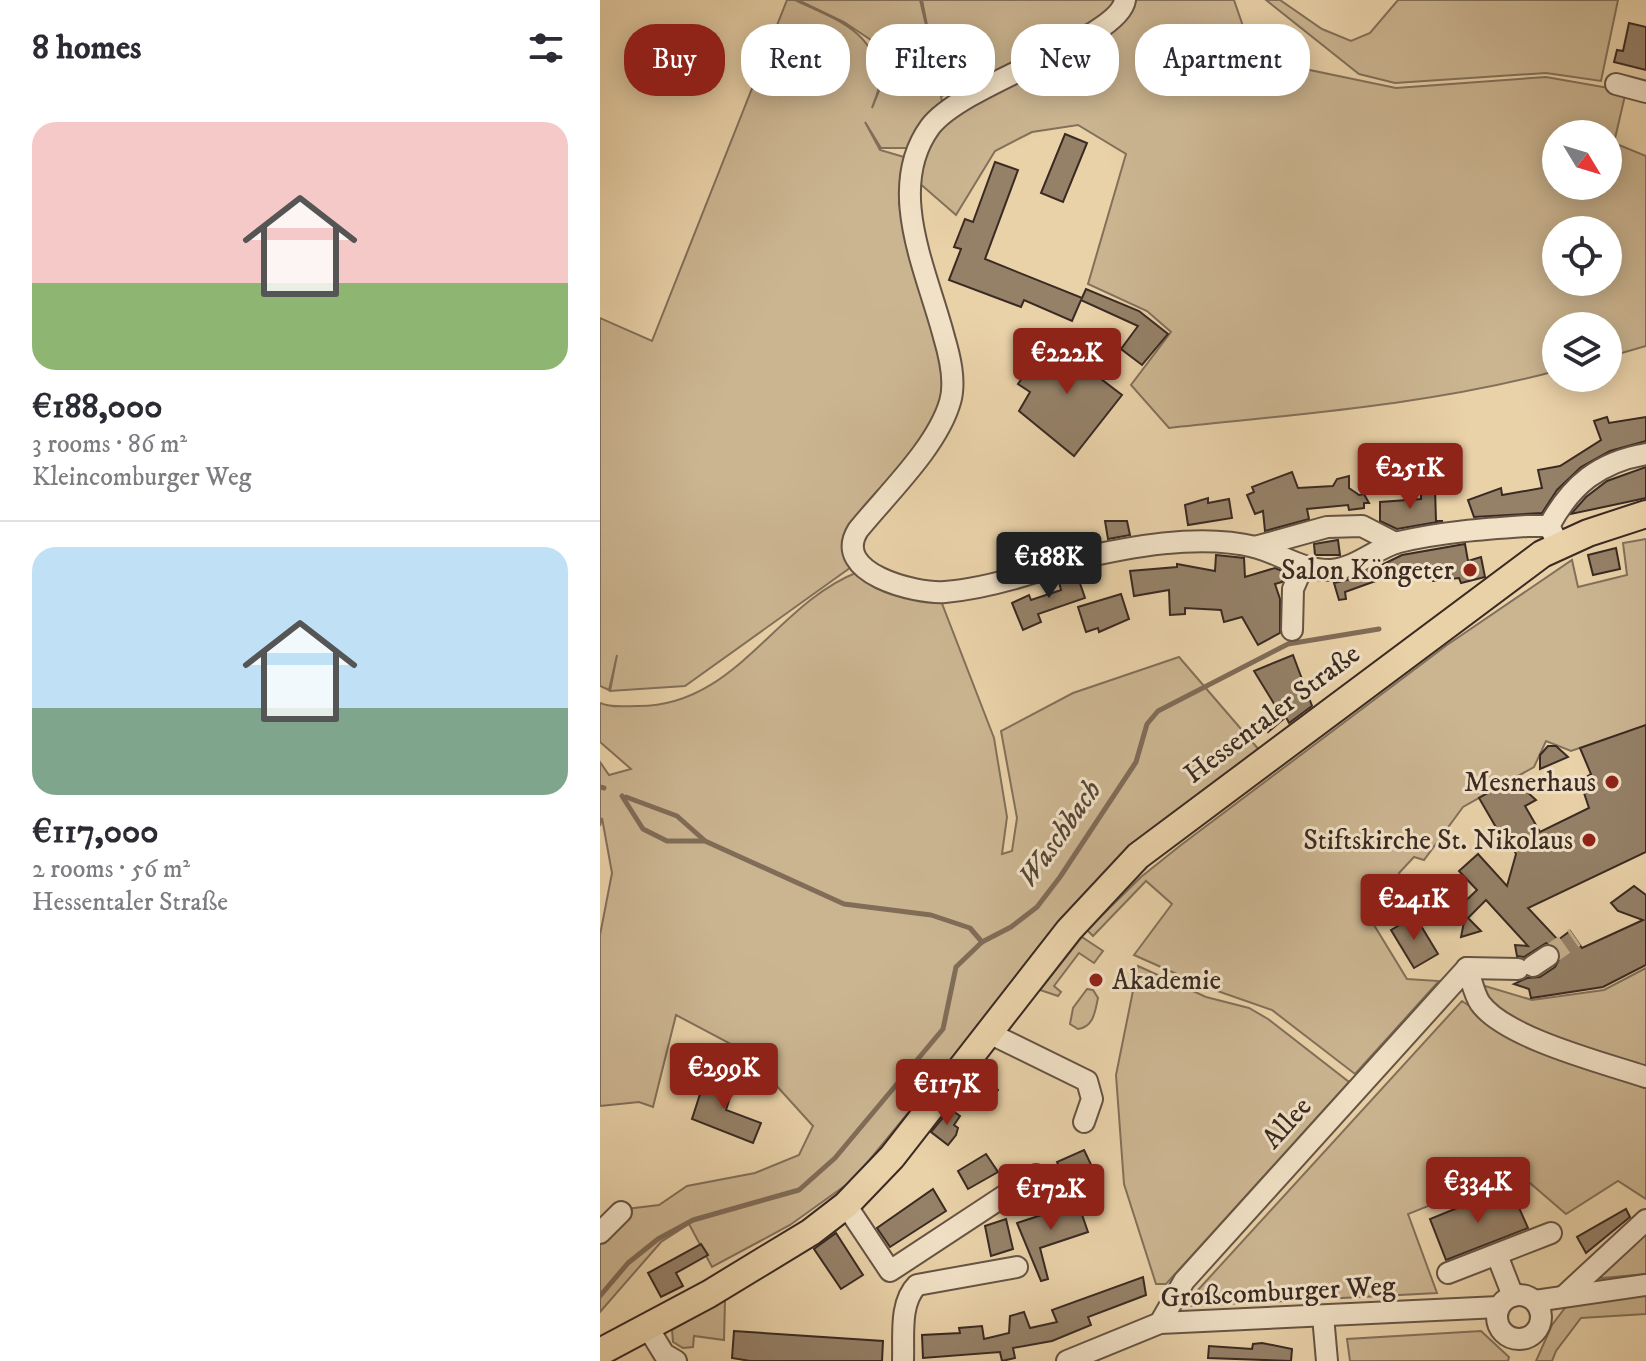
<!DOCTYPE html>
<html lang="en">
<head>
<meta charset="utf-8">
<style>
	body { margin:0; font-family:"IM FELL DW Pica",serif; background:#f7f7f7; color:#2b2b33; height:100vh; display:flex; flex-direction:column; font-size:30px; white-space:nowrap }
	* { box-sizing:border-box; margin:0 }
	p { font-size:26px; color:#7c7c81 }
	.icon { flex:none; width:44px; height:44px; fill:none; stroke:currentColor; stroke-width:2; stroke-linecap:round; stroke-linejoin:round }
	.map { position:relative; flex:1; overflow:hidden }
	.panel { display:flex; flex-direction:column; background:#fff; width:600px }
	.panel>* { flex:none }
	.hud { position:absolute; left:24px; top:24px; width:760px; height:72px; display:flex; gap:16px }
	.needle { width:52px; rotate:128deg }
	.fabs { position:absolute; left:942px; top:120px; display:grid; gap:16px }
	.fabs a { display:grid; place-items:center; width:80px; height:80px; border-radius:50%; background:#fff; box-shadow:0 4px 20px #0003; font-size:40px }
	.price { position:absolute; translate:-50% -68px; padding:0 18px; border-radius:8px; background:#8f2418; color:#fff; font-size:26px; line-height:52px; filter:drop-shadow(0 2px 4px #0008) }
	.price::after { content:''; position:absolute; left:50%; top:48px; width:24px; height:18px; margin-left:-12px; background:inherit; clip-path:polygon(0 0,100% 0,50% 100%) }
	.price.on { background:#222; color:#fff }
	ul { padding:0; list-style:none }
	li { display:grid; align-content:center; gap:16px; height:424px; padding:0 32px }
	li+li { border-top:2px solid #e1e1e2 }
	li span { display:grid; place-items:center; height:248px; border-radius:24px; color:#555 }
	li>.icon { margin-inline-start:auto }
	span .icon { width:144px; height:144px; fill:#fffc; stroke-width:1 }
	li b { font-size:34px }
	h2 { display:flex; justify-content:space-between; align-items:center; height:96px; padding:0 32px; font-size:34px }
	.pill { padding:0 28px; border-radius:32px; background:#fff; box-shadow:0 4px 20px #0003; font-size:28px; line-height:72px }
	.pill.on { background:#8f2418; color:#fff }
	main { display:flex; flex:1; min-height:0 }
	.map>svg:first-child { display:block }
	.green { fill:#cbb591; stroke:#82705a; stroke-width:2; fill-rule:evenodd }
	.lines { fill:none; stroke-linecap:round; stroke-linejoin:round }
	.stream { stroke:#806c58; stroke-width:5 }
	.building { fill:#958168; stroke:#3a2a23; stroke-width:2 }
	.minor-tunnel { stroke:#c6b08d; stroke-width:20; stroke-dasharray:20 10; stroke-linecap:butt }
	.minor-casing { stroke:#665444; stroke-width:24 }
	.major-casing { stroke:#3a2a23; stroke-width:30 }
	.minor { stroke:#f1e1c6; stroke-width:20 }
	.major { stroke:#e9d1a8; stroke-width:26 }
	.poi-dot { fill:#8f2418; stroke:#f1e1c6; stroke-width:3 }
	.labels { text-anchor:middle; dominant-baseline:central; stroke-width:6; stroke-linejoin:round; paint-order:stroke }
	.poi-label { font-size:28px; fill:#3a2a23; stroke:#f1e1c6; text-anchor:end }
	.street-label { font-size:28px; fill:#3a2a23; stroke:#f1e1c6 }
	.water-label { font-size:30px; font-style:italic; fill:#574639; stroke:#f1e1c6 }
</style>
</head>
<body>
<main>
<section class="panel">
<h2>8 homes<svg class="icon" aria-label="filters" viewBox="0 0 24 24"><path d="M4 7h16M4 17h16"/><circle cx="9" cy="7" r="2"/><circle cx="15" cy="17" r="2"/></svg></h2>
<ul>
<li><span style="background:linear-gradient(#f6c9c9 65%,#8fb573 0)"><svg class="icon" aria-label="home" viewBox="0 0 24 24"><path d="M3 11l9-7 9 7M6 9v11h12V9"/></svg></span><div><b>€188,000</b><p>3 rooms · 86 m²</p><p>Kleincomburger Weg</p></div></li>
<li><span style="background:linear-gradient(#bfe0f5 65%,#7fa58c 0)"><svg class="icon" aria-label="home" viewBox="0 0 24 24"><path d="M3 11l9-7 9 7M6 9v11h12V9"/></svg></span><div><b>€117,000</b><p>2 rooms · 56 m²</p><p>Hessentaler Straße</p></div></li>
</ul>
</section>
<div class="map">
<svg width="1046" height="1361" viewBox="0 0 1046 1361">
	<rect width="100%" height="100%" fill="#e9d1a8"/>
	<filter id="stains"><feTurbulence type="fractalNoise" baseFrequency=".0025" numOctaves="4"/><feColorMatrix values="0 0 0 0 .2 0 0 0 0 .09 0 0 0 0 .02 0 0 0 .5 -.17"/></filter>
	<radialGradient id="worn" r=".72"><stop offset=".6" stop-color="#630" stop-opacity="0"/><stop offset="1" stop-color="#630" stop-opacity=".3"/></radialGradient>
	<g class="green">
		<path d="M187 0H195C235 19 279 32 279 84 279 92 274 101 272 108L281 86 274 42 244 22 198 0H320L333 55 322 0H520L509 17 390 79 354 87 341 97 343 105 311 148H281L265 122 280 150 304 157 299 204 338 328 345 399 331 431 252 529 254 565 85 686 10 691 17 655 9 690 0 686V318L52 341Z"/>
		<path d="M533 0H634L645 32 675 39 705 69 796 88 946 77 1026 91 1014 143 1046 156V346L1008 357V326H956V371C829 405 699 414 569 428L531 385 571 332 547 311 488 284 526 154 478 125 432 132 395 151 356 215 318 182 324 153 343 124ZM956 134H1008V186H956ZM956 230H1008V282H956Z"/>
		<polygon points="666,0 680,0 722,29 751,41 770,33 798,0 1018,0 1001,81 946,73 795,83 759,74"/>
		<polygon points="1046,539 1046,725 971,751 946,741 934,767 863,807 824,860 814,857 799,873 811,902 774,925 807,979 839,981 755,1074 672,1010 606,987 534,955 572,904 546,881 493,936 487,930 541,877 581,845 847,645 972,560 978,587 1027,575 1023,543"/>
		<path d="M258 572 341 601 394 738 407 817 402 854 412 851 417 818 401 731 473 693 579 657 660 751 419 978 253 1180 190 1225 112 1267 89 1224 61 1242 0 1312V1234L26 1209 59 1205 87 1186 155 1173 199 1155 213 1126 146 1052 76 1015 53 1107 39 1102 0 1106V935L12 873 2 818 0 826V762L9 775 31 769 0 742V703C11 708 25 706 37 706 136 707 175 604 258 572Z"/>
		<polygon points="482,937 503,951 494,963 479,953 454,986 461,992 458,996 440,990"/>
		<polygon points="538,966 606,997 649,1008 668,1019 749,1082 566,1284 556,1284 524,1184 516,1075"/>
		<polygon points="1046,968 1046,1070 932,1031 881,997 885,986 932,1000 1004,990"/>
		<path d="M487 989 493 990 498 998C495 1011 494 1027 478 1029L470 1024 473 1008Z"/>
		<polygon points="862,1001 894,1022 1046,1081 1046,1199 1018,1181 966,1214 916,1171 808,1214 837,1293 587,1306 587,1302"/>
		<polygon points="1046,1229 1046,1274 991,1279"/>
		<polygon points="1046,1294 1046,1314 981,1318 956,1351 952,1361 936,1361 952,1325 968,1304"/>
		<polygon points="125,1300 124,1340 94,1336 93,1347 83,1348 73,1342 72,1330"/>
		<polygon points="881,1331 909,1357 908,1361 750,1361 747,1339"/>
	</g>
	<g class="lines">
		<g class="stream">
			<polyline points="0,787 4,788"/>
			<polyline points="22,796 43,829 67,841 105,841 244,904 331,915 370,928 382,942"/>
			<polyline points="26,797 77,816 104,840"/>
			<polyline points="0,1296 28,1263 58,1239 93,1220 199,1190 235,1158 343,1029 356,967 382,942 411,927 437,907 460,877 536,762 547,724 558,711 688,644 779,629"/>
		</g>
	</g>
	<g class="building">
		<polygon points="1029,23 1046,27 1046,70 1014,62 1017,50 1023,51"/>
		<polygon points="465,134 487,143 463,202 441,193"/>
		<polygon points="395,162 418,170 385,259 482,298 486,289 539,311 568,334 542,365 521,349 538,326 481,300 472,321 424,300 421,307 349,280 361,249 354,247 365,219 373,222"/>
		<polygon points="463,335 492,356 484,366 522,395 474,456 419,411 430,392 418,384 429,369 434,373"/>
		<polygon points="1007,417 1009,423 1046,417 1046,441 1010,451 981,467 957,490 942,513 874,517 868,500 901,488 902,495 942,488 938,470 960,466 1001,440 994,421"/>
		<polygon points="1046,467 1046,498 971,514 986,497 1007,481"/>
		<polygon points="692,472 698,488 733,486 737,479 749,476 749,488 759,495 764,494 769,503 764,503 764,508 749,510 748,505 707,509 709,519 665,531 663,511 655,514 647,495 654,492 652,487"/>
		<polygon points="835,488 836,521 843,521 797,529 780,521 780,502 821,499 821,489"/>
		<polygon points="608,498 608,503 629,499 632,518 588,525 585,505"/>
		<polygon points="505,521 527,521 530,535 508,539"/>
		<polygon points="738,540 740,555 715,555 714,544"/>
		<polygon points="865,544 868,561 881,557 885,577 861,583 859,578 833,581 830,568 812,575 809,569 745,592 746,599 739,600 734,583 755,578 802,555"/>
		<polygon points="1016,548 1020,569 993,575 988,555"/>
		<polygon points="616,555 644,558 645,577 675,568 682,571 682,582 675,584 680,599 680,633 658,645 642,617 624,622 621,610 585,608 585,614 570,615 569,590 534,596 530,571 577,567 577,564 615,571"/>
		<polygon points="466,571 476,572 485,598 438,614 441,622 423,630 412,603 429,595 431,600 461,590 458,578"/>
		<polygon points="521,594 529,619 499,632 498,628 486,632 478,607"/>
		<polygon points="693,655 712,706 689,723 686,717 668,732 659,720 676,707 654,671"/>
		<polygon points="1046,725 1046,852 928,908 958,940 970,931 982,948 1043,920 1018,911 1011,903 1034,886 1046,895 1046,965 1003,987 931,998 929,989 914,984 927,978 940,977 955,967 961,956 958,948 946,943 924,957 917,956 915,945 928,946 886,900 868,918 881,931 861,937 864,922 853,913 877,890 859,871 878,854 907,886 916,854 905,830 897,829 879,798 913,779 936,800 925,806 940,832 989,808 980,781 991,774 980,748"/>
		<polygon points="948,746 956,746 968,757 940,769 940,755"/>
		<polygon points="815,916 838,954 814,968 791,930"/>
		<polygon points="380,1071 396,1083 393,1086 398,1090 390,1101 385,1097 381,1102 365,1090"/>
		<polygon points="120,1073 136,1079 126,1110 161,1123 153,1143 92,1119 102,1088 114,1092"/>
		<polygon points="350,1109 360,1116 354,1125 358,1128 356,1135 348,1145 331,1132"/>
		<polygon points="484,1150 496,1175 468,1187 457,1162"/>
		<polygon points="386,1154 398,1172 368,1189 358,1171"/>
		<polygon points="333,1189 346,1211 290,1247 277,1228"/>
		<polygon points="912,1192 928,1228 846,1260 830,1219 884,1197 886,1202"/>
		<polygon points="478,1203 488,1232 440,1248 448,1279 441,1281 417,1223"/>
		<polygon points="1026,1209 1030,1217 986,1253 977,1237"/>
		<polygon points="406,1219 413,1249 391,1256 385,1226"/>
		<polygon points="236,1233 263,1275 241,1289 214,1249"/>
		<polygon points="101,1244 108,1255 76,1273 83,1286 61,1297 48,1273"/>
		<polygon points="543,1277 546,1295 488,1317 491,1325 452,1341 413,1348 415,1358 402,1361 400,1352 323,1358 322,1335 360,1333 359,1328 382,1326 384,1339 409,1333 410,1316 424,1312 430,1328 457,1322 452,1310"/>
		<polygon points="134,1331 283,1341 282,1361 150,1361 132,1358"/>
		<polygon points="662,1343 692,1349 691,1361 608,1358 609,1346 652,1349 653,1344"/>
	</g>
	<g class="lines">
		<polyline class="minor-tunnel" points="948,956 975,937"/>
		<defs>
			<g id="minor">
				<polyline points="1016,84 1046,92"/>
				<path d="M949 526C971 485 999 462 1046 454"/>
				<polyline points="655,547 727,527 762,526 795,543"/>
				<path d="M472 560C528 547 599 533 655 547 681 554 703 571 731 570 757 568 776 548 799 542 841 532 884 529 927 526H949L959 545"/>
				<path d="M454 566C419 578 382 589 345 592 315 594 231 573 258 530 287 494 337 447 350 402 356 382 350 357 344 337 327 271 285 189 330 127 364 82 519 40 525 0"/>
				<polyline points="692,630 693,589 703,566"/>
				<polyline points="933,966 948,956"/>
				<path d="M867 968C871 978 874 994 880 1003 905 1038 1004 1063 1046 1077"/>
				<polyline points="867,968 918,969"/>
				<polyline points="389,1033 487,1081 492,1099 484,1122"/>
				<polyline points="246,1205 290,1271 436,1175"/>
				<polyline points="0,1233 21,1212"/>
				<polyline points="897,1255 913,1296"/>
				<polyline points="848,1273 951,1233"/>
				<circle cx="919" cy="1317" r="22"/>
				<polyline points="964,1296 1046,1220"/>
				<polyline points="935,1301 1046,1285"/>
				<polyline points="723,1316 727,1361"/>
				<polyline points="560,1323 584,1281 867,968"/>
				<polyline points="48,1328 64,1354 76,1361"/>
				<path d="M303 1361C304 1337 299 1303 317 1285L417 1267"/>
				<polyline points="467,1361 560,1323 899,1307"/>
			</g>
			<polyline id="major" points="0,1352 109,1294 211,1232 246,1205 292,1157 469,930 538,856 942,554 988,533 1046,514"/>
		</defs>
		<use href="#minor" class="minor-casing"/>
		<use href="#major" class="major-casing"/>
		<use href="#minor" class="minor"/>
		<use href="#major" class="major"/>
	</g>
	<g class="poi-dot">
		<circle cx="870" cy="570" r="8"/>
		<circle cx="1012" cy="782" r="8"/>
		<circle cx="989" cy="840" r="8"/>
		<circle cx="496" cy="980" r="8"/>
	</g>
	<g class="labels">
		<g class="poi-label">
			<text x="854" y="570">Salon Köngeter</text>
			<text x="996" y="782">Mesnerhaus</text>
			<text x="973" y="840">Stiftskirche St. Nikolaus</text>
			<text x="512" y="980" text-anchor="start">Akademie</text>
		</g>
		<g class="street-label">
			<text transform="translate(672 714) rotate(-37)">Hessentaler Straße</text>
			<text transform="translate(687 1123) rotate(-48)">Allee</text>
			<text transform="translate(678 1292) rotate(-3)">Großcomburger Weg</text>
		</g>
		<g class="water-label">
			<text transform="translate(460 834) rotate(-55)">Waschbach</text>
		</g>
	</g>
	<rect width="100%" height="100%" filter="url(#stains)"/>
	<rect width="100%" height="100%" fill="url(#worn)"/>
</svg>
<div class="fabs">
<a><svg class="needle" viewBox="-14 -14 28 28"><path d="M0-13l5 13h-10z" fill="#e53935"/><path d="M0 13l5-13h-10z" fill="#7c7c81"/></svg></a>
<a><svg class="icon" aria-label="locate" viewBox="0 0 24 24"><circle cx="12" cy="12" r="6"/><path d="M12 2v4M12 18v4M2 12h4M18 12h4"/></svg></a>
<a><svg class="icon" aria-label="layers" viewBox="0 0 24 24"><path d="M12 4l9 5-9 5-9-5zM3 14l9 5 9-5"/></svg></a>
</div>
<b class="price" style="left:467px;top:396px">€222K</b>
<b class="price" style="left:810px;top:511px">€251K</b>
<b class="price on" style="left:449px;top:600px">€188K</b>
<b class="price" style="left:814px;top:942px">€241K</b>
<b class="price" style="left:124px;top:1111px">€299K</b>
<b class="price" style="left:347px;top:1127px">€117K</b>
<b class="price" style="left:878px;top:1225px">€334K</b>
<b class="price" style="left:451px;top:1232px">€172K</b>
<div class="hud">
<a class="pill on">Buy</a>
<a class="pill">Rent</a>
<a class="pill">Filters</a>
<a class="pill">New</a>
<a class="pill">Apartment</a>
</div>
</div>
</main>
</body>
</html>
